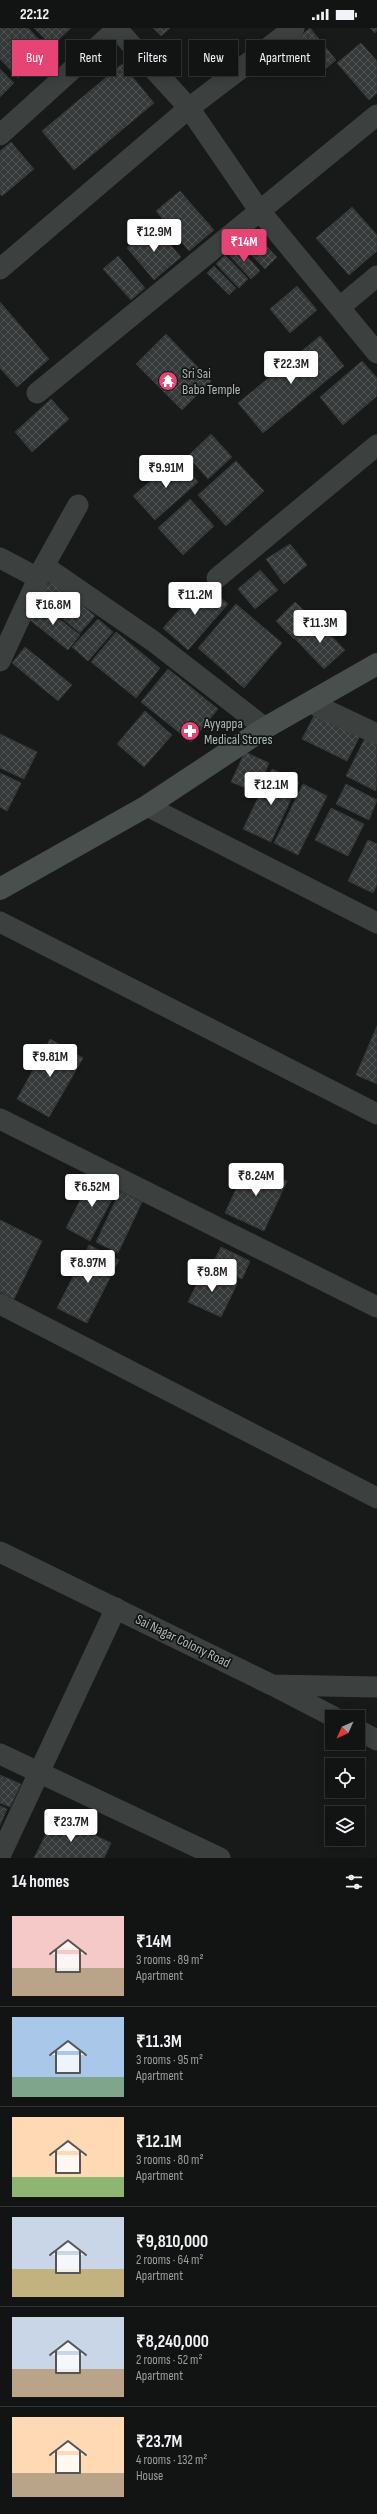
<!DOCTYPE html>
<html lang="en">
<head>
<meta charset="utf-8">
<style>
	body { margin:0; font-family:"Sofia Sans Condensed",sans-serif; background:#1b1d1d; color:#f1f3f6; height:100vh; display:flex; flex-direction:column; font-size:15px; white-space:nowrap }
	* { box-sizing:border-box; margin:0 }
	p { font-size:13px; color:#9c9ea0 }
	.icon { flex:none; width:22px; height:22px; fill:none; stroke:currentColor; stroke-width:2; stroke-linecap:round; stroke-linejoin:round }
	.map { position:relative; height:1830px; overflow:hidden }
	.details { display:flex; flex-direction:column; background:#121414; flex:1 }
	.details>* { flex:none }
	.guide { position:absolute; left:12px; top:12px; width:353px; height:36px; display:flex; gap:8px }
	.needle { width:26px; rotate:225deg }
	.tools { position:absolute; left:325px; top:1682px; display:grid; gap:8px }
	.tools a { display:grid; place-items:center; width:40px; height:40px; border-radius:0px; background:#121414; box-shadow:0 2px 10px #0003,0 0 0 1px #313334; font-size:20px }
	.price { position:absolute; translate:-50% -34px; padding:0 9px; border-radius:4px; background:#fff; color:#222; font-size:13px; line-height:26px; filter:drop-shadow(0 1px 2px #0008) }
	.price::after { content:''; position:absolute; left:50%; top:24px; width:12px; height:9px; margin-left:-6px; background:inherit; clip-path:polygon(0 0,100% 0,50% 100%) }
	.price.active { background:#e74476; color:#fff }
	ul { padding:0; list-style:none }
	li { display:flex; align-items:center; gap:12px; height:100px; padding:0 12px }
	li+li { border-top:1px solid #313334 }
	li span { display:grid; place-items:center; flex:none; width:112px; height:80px; border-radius:0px; color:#555 }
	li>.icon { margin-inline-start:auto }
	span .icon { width:48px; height:48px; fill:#fffc; stroke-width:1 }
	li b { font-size:17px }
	h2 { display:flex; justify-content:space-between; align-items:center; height:48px; padding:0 12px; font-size:17px }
	.tag { padding:0 14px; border-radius:0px; background:#121414; box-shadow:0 2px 10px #0003,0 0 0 1px #313334; font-size:14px; line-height:36px }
	.tag.active { background:#e74476; color:#fff }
	.status { display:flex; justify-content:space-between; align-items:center; height:28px; padding:0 20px; background:#121414; direction:ltr }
	.status svg { height:11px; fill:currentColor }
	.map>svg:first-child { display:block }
	.building { fill:url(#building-cross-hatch); stroke:#333636 }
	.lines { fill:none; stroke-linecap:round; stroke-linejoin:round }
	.street { stroke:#3c4140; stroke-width:21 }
	.secondary { stroke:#484f4d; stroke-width:22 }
	.labels { text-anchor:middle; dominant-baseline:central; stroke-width:3.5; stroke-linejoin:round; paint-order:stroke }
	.poi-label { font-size:14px; fill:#acb9b5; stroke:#131515; text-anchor:start }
	.street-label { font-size:14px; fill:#acb9b5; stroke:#131515 }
</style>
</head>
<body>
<div class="status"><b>22:12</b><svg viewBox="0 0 49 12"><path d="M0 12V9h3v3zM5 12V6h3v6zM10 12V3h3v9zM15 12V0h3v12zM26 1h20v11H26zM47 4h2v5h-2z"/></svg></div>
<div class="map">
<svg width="377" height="1830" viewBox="0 0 377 1830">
	<defs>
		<pattern id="building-cross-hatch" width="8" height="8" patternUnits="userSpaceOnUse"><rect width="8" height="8" fill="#353939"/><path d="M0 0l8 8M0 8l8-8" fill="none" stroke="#505453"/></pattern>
	</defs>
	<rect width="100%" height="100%" fill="#181a1a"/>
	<g class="building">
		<polygon points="0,0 28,0 48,21 18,50 0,31"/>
		<polygon points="34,0 71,0 52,18"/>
		<polygon points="153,0 170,0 161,8"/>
		<polygon points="310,0 336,32 318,47 293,14"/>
		<polygon points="370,0 377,0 377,2 375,5"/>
		<polygon points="361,15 377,33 377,65 369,72 337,35"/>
		<polygon points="122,36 154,75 74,142 42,103"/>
		<polygon points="0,41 14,55 0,69"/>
		<polygon points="11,114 34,141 2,168 0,166 0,123"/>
		<polygon points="180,163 214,202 189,223 156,183"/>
		<polygon points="352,179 377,207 377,223 349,247 316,210"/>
		<polygon points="154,198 181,229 154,252 127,220"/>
		<polygon points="251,202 277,229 265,241 239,214"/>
		<polygon points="238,218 260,243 251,251 229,227"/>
		<polygon points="225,227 248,251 239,260 216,236"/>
		<polygon points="118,228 145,260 131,272 103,241"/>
		<polygon points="214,238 236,260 229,267 207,245"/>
		<polygon points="297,258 317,282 290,305 270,281"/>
		<polygon points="0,274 49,331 17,359 0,340"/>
		<polygon points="166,306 211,353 182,382 136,336"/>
		<polygon points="320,308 344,338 263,405 238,375"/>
		<polygon points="362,333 377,350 377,368 343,397 320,369"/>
		<polygon points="51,371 69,391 32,424 15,404"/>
		<polygon points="211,406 232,429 208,451 188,428"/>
		<polygon points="177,430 198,454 155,492 133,468"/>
		<polygon points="236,433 264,463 226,498 198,467"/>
		<polygon points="190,471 214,498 183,527 158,500"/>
		<polygon points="290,516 307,537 284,556 266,531"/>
		<polygon points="260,542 278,562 255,581 238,561"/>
		<polygon points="51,552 95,588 80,605 37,570"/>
		<polygon points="203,555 228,576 188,622 163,600"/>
		<polygon points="38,574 80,607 68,622 26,589"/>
		<polygon points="295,574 313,591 294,611 276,593"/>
		<polygon points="236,576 282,615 244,660 198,620"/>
		<polygon points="98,591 113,604 88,633 72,619"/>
		<polygon points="316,592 345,622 324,641 295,611"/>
		<polygon points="116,604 160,640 136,670 91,634"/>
		<polygon points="25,619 72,657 58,673 12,635"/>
		<polygon points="168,641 218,681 191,714 141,674"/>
		<polygon points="317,682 362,704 347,733 302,711"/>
		<polygon points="145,683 172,707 144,739 117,716"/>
		<polygon points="0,706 37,724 24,751 0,740"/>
		<polygon points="366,708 377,714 376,763 346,748"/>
		<polygon points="245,724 269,735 256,764 231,754"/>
		<polygon points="272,741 299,754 271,814 243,801"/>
		<polygon points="0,745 21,755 7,783 0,779"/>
		<polygon points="303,756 327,768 298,827 274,815"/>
		<polygon points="346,756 377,772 369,792 336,776"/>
		<polygon points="331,780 364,796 348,828 315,812"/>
		<polygon points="368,812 377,816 377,856 373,865 348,853"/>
		<polygon points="377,998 377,1056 356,1047"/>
		<polygon points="50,1011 83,1030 49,1089 17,1071"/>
		<polygon points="248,1135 287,1153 264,1203 225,1185"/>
		<polygon points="93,1147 118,1160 90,1213 66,1200"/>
		<polygon points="120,1163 142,1174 118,1225 96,1214"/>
		<polygon points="0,1192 42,1213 14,1271 0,1264"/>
		<polygon points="89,1217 119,1232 87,1295 57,1280"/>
		<polygon points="221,1219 250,1233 242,1251 212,1237"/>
		<polygon points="204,1241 237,1256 221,1289 188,1274"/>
		<polygon points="0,1747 21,1756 10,1779 0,1775"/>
		<polygon points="0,1778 7,1781 0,1797"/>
		<polygon points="55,1788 111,1815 104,1830 34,1830"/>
	</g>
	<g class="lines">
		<g class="street">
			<polyline points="117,1 189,80 259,182 377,325"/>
			<polyline points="0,107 118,0"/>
			<polyline points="0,241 189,80 294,0"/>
			<polyline points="340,279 377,248"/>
			<polyline points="37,365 377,87"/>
			<polyline points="0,530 38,550"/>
			<polyline points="44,538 78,477"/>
			<polyline points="217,550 377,417"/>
			<polyline points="0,633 44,538 153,613 265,700"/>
			<polyline points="311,675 377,706"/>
			<polyline points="147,778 377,895"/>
			<polyline points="0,894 377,1086"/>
			<polyline points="0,1091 377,1279"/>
			<polyline points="0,1276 377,1470"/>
			<polyline points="0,1524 272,1657 377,1659"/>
			<polyline points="276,1659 334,1689"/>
			<polyline points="358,1702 377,1712"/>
			<polyline points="0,1726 220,1830"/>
			<polyline points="0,1828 116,1580"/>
		</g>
		<polyline class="secondary" points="0,861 147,778 265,700 377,636"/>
	</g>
	<defs>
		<symbol id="temple-disc" viewBox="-11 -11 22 22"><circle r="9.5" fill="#e74476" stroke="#131515"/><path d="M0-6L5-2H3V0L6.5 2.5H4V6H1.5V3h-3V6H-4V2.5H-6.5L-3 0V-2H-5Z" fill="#fff"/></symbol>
		<symbol id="pharmacy-disc" viewBox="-11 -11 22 22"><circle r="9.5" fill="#e74476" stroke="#131515"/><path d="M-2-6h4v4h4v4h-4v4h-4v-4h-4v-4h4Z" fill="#fff"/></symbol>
	</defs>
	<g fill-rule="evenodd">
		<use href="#temple-disc" x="157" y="342" width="22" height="22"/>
		<use href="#pharmacy-disc" x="179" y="692" width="22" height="22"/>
	</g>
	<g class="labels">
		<g class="poi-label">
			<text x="182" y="345">Sri Sai<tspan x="182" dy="16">Baba Temple</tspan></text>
			<text x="204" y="695">Ayyappa<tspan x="204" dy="16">Medical Stores</tspan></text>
		</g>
		<g class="street-label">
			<text transform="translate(183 1613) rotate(26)">Sai Nagar Colony Road</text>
		</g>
	</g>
</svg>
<div class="tools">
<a><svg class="needle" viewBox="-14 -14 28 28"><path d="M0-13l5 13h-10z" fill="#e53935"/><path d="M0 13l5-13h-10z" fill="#9c9ea0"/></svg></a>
<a><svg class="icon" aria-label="locate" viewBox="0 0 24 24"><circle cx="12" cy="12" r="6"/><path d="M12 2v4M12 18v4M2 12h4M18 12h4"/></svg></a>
<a><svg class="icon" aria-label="layers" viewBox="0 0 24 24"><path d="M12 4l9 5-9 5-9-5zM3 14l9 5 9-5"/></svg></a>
</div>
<b class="price" style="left:154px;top:225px">₹12.9M</b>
<b class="price active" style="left:244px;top:235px">₹14M</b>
<b class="price" style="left:291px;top:357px">₹22.3M</b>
<b class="price" style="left:166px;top:461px">₹9.91M</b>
<b class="price" style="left:195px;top:588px">₹11.2M</b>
<b class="price" style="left:53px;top:598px">₹16.8M</b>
<b class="price" style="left:320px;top:616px">₹11.3M</b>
<b class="price" style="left:271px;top:778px">₹12.1M</b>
<b class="price" style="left:50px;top:1050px">₹9.81M</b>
<b class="price" style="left:256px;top:1169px">₹8.24M</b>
<b class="price" style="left:92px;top:1180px">₹6.52M</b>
<b class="price" style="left:88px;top:1256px">₹8.97M</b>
<b class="price" style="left:212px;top:1265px">₹9.8M</b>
<b class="price" style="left:71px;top:1815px">₹23.7M</b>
<div class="guide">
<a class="tag active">Buy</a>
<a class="tag">Rent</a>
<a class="tag">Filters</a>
<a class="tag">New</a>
<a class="tag">Apartment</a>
</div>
</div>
<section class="details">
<h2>14 homes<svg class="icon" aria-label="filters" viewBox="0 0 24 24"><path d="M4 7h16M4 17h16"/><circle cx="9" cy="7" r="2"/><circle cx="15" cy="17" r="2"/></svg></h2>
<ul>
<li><span style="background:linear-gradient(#f6c9c9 65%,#b9a48a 0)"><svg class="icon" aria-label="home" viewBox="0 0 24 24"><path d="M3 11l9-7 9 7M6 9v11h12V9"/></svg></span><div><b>₹14M</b><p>3 rooms · 89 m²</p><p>Apartment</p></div></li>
<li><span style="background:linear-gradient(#a9c7e8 75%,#7fa58c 0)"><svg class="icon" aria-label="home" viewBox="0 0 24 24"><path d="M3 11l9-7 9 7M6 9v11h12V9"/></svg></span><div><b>₹11.3M</b><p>3 rooms · 95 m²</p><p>Apartment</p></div></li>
<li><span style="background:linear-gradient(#ffd9b3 75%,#8fb573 0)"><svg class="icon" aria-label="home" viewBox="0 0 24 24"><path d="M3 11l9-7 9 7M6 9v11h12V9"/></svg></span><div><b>₹12.1M</b><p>3 rooms · 80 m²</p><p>Apartment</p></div></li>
<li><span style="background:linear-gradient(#c9d6e8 65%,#c2b280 0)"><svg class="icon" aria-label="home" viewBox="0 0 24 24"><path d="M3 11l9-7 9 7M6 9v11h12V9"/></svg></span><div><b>₹9,810,000</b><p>2 rooms · 64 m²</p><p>Apartment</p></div></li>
<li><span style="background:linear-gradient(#c9d6e8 65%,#b9a48a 0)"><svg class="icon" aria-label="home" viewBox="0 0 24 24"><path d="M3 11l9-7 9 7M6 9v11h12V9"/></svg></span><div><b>₹8,240,000</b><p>2 rooms · 52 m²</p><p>Apartment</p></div></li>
<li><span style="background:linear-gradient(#ffd9b3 70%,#b9a48a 0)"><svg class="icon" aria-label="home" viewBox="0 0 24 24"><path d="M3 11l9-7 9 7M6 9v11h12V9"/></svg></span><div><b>₹23.7M</b><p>4 rooms · 132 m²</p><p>House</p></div></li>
</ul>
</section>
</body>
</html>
